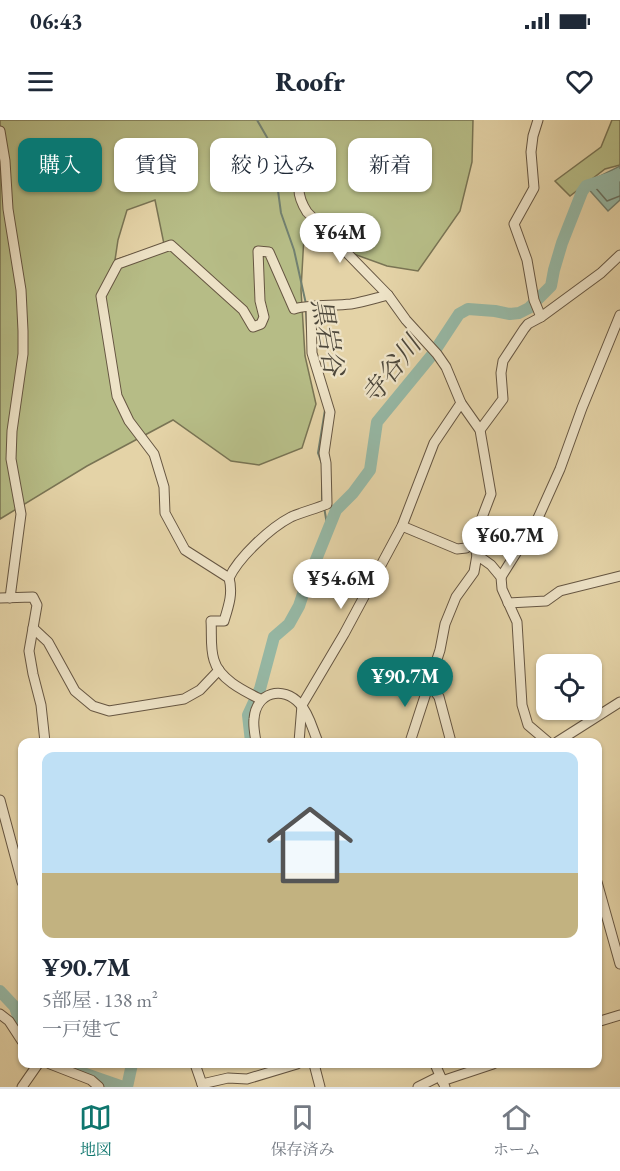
<!DOCTYPE html>
<html lang="ja">
<head>
<meta charset="utf-8">
<style>
	body { margin:0; font-family:"EB Garamond","Noto Serif JP",serif; background:#f6f6f7; color:#1f2937; height:100vh; display:flex; flex-direction:column; font-size:22px; white-space:nowrap }
	* { box-sizing:border-box; margin:0 }
	p { font-size:20px; color:#747a83 }
	.icon { flex:none; width:33px; height:33px; fill:none; stroke:currentColor; stroke-width:2; stroke-linecap:round; stroke-linejoin:round }
	.map { position:relative; flex:1; overflow:hidden }
	.side { position:absolute; left:18px; top:618px; width:584px; height:330px; display:flex; flex-direction:column; background:#fff; border-radius:12px; box-shadow:0 2px 4px #0004 }
	.side>* { flex:none }
	.banner { position:absolute; left:18px; top:18px; width:585px; height:54px; display:flex; gap:12px }
	.buttons { position:absolute; left:536px; top:534px; display:grid; gap:12px }
	.buttons a { display:grid; place-items:center; width:66px; height:66px; border-radius:12px; background:#fff; box-shadow:0 2px 4px #0004; font-size:30px }
	.price { position:absolute; translate:-50% -51px; padding:0 14px; border-radius:21px; background:#fff; color:#222; font-size:20px; line-height:39px; filter:drop-shadow(0 2px 3px #0008) }
	.price::after { content:''; position:absolute; left:50%; top:36px; width:18px; height:14px; margin-left:-9px; background:inherit; clip-path:polygon(0 0,100% 0,50% 100%) }
	.price.current { background:#0f766e; color:#fff }
	ul { padding:0; list-style:none }
	li { display:grid; align-content:center; gap:12px; height:318px; padding:0 24px }
	li+li { border-top:2px solid #e0e1e3 }
	li span { display:grid; place-items:center; height:186px; border-radius:12px; color:#555 }
	li>.icon { margin-inline-start:auto }
	span .icon { width:108px; height:108px; fill:#fffc; stroke-width:1 }
	li b { font-size:26px }
	.pill { padding:0 21px; border-radius:12px; background:#fff; box-shadow:0 2px 4px #0004; font-size:21px; line-height:54px }
	.pill.current { background:#0f766e; color:#fff }
	.status { display:flex; justify-content:space-between; align-items:center; height:42px; padding:0 30px; background:#fff; direction:ltr }
	.status svg { height:16px; fill:currentColor }
	header { display:flex; justify-content:space-between; align-items:center; height:78px; padding:0 24px; background:#fff; font-size:27px; font-weight:800 }
	.dock { display:flex; justify-content:space-around; align-items:center; height:84px; border-top:2px solid #e0e1e3; background:#fff; font-size:16px; color:#747a83 }
	.dock a { display:grid; justify-items:center; gap:3px }
	.dock .current { color:#0f766e }
	.map>svg:first-child { display:block }
	.green { fill:#b6bc86; stroke:#797454; stroke-width:1.5; fill-rule:evenodd }
	.water { fill:#96b8a5; stroke:#728070; stroke-width:1.5 }
	.lines { fill:none; stroke-linecap:round; stroke-linejoin:round }
	.shore { stroke:#697263; stroke-width:1.5 }
	.stream { stroke:#728070; stroke-width:2 }
	.river { stroke:#96b8a5; stroke-width:12 }
	.minor-casing { stroke:#665642; stroke-width:11 }
	.minor { stroke:#ede2c6; stroke-width:9 }
	.labels { text-anchor:middle; dominant-baseline:central; stroke-width:4.5; stroke-linejoin:round; paint-order:stroke }
	.water-label { font-size:26px; font-style:italic; fill:#4e483b; stroke:#ede2c6 }
</style>
</head>
<body>
<div class="status"><b>06:43</b><svg viewBox="0 0 49 12"><path d="M0 12V9h3v3zM5 12V6h3v6zM10 12V3h3v9zM15 12V0h3v12zM26 1h20v11H26zM47 4h2v5h-2z"/></svg></div>
<header><svg class="icon" aria-label="menu" viewBox="0 0 24 24"><path d="M4 6h16M4 12h16M4 18h16"/></svg>Roofr<svg class="icon" aria-label="heart" viewBox="0 0 24 24"><path d="M12 20l-8-8c-3-5 5-10 8-4 3-6 11-1 8 4z"/></svg></header>
<div class="map">
<svg width="620" height="967" viewBox="0 0 620 967">
	<rect width="100%" height="100%" fill="#e4d3a7"/>
	<filter id="stains"><feTurbulence type="fractalNoise" baseFrequency=".00333" numOctaves="4"/><feColorMatrix values="0 0 0 0 .2 0 0 0 0 .09 0 0 0 0 .02 0 0 0 .5 -.17"/></filter>
	<radialGradient id="worn" r=".72"><stop offset=".6" stop-color="#630" stop-opacity="0"/><stop offset="1" stop-color="#630" stop-opacity=".3"/></radialGradient>
	<g class="green">
		<path d="M0 0H473L472 42 460 91 418 151 387 146 304 116 301 170 305 236 316 284 302 328 259 345 231 341 173 300 87 346 0 399ZM155 80 164 124 115 140 118 120 127 90Z"/>
		<polygon points="612,0 620,0 620,45 605,49 570,76 555,61 601,27"/>
	</g>
	<polygon class="water" points="620,46 620,80 608,91 584,64"/>
	<g class="lines">
		<polyline class="shore" points="620,53 597,64 595,67 607,81 620,76"/>
		<g class="stream">
			<polyline points="257,0 272,26 281,93 294,130 306,184"/>
			<polyline points="306,190 307,211"/>
			<polyline points="322,379 322,344 318,333 325,290"/>
			<polyline points="324,387 328,410"/>
		</g>
		<g class="river">
			<polyline points="251,622 248,595 260,569 274,517 289,504 299,486 307,462 336,390 353,373 370,350 377,302 432,235 459,194 468,189 495,191 510,194 519,193 529,188 551,166 554,150 562,123 582,72 586,66 620,55"/>
			<polyline points="0,871 15,887 22,909"/>
			<polyline points="77,951 123,967"/>
			<polyline points="127,967 132,944"/>
		</g>
		<defs>
			<g id="minor">
				<polyline points="538,0 533,16 531,32 534,68 514,104 527,140 534,180 541,197"/>
				<polyline points="0,11 5,41 8,89 21,170 23,211 23,234 12,311 11,339 21,394 10,478"/>
				<path d="M305 43C298 64 295 73 307 92L388 175 406 200 437 234 446 247 461 283 480 310 491 374 473 421 477 435 474 452 456 477 445 504 440 530 410 622"/>
				<polyline points="480,310 503,279 501,253 503,241 524,209 528,204 541,197 601,153 620,135"/>
				<polyline points="402,406 457,429 466,428 473,421"/>
				<polyline points="477,435 491,445 501,457 502,469 517,502 522,585 528,605 548,622"/>
				<polyline points="501,457 538,398 560,349 582,288 620,195"/>
				<path d="M229 458C239 437 270 408 291 397 302 392 315 389 327 384L326 343 324 333 330 292 312 233 311 187"/>
				<polyline points="0,478 33,477 37,485 29,531 33,554 41,585 45,622"/>
				<polyline points="508,483 546,481 560,471 620,456"/>
				<polyline points="33,508 48,522 75,571 93,586 109,591 184,579 200,570 219,550"/>
				<polyline points="428,562 439,577 451,622"/>
				<path d="M260 579C244 571 219 559 214 540 210 528 212 513 211 501H224C229 485 233 473 229 458L185 430 165 393 164 367 154 334 129 301 117 276 101 176 118 144 171 125 243 190 253 207 261 204 264 197 260 181 258 131 269 132 294 189C309 184 333 186 351 184 363 182 376 178 388 175"/>
				<path d="M256 622C255 615 253 606 254 599 256 572 283 565 300 584 309 593 313 611 318 622"/>
				<polyline points="299,622 302,585 344,514 402,406 434,323 461,283"/>
				<polyline points="557,622 620,582"/>
				<polyline points="0,680 22,762"/>
				<polyline points="597,762 620,844"/>
				<polyline points="0,894 9,901 22,921"/>
				<polyline points="597,902 620,895"/>
				<polyline points="50,944 91,960 99,967"/>
				<polyline points="195,944 203,967"/>
				<polyline points="314,944 320,967"/>
				<polyline points="435,944 445,967"/>
				<polyline points="442,961 493,944"/>
				<polyline points="202,964 228,958 247,959 297,944"/>
				<polyline points="22,967 38,944"/>
				<polyline points="418,967 440,956"/>
			</g>
		</defs>
		<use href="#minor" class="minor-casing"/>
		<use href="#minor" class="minor"/>
	</g>
	<g class="labels">
		<g class="water-label">
			<text transform="translate(328 217) rotate(80)">黒岩谷</text>
			<text transform="translate(391 250) rotate(-52)">寺谷川</text>
		</g>
	</g>
	<rect width="100%" height="100%" filter="url(#stains)"/>
	<rect width="100%" height="100%" fill="url(#worn)"/>
</svg>
<div class="buttons">
<a><svg class="icon" aria-label="locate" viewBox="0 0 24 24"><circle cx="12" cy="12" r="6"/><path d="M12 2v4M12 18v4M2 12h4M18 12h4"/></svg></a>
</div>
<b class="price" style="left:340px;top:144px">¥64M</b>
<b class="price" style="left:510px;top:447px">¥60.7M</b>
<b class="price" style="left:341px;top:490px">¥54.6M</b>
<b class="price current" style="left:405px;top:588px">¥90.7M</b>
<div class="banner">
<a class="pill current">購入</a>
<a class="pill">賃貸</a>
<a class="pill">絞り込み</a>
<a class="pill">新着</a>
</div>
<section class="side">
<ul>
<li><span style="background:linear-gradient(#bfe0f5 65%,#c2b280 0)"><svg class="icon" aria-label="home" viewBox="0 0 24 24"><path d="M3 11l9-7 9 7M6 9v11h12V9"/></svg></span><div><b>¥90.7M</b><p>5部屋 · 138 m²</p><p>一戸建て</p></div></li>
</ul>
</section>
</div>
<nav class="dock">
<a class="current"><svg class="icon" aria-label="map" viewBox="0 0 24 24"><path d="M3 6l6-2 6 2 6-2v14l-6 2-6-2-6 2zM9 4v14M15 6v14"/></svg>地図</a>
<a><svg class="icon" aria-label="saved" viewBox="0 0 24 24"><path d="M7 4h10v16l-5-4-5 4z"/></svg>保存済み</a>
<a><svg class="icon" aria-label="home" viewBox="0 0 24 24"><path d="M3 11l9-7 9 7M6 9v11h12V9"/></svg>ホーム</a>
</nav>
</body>
</html>
